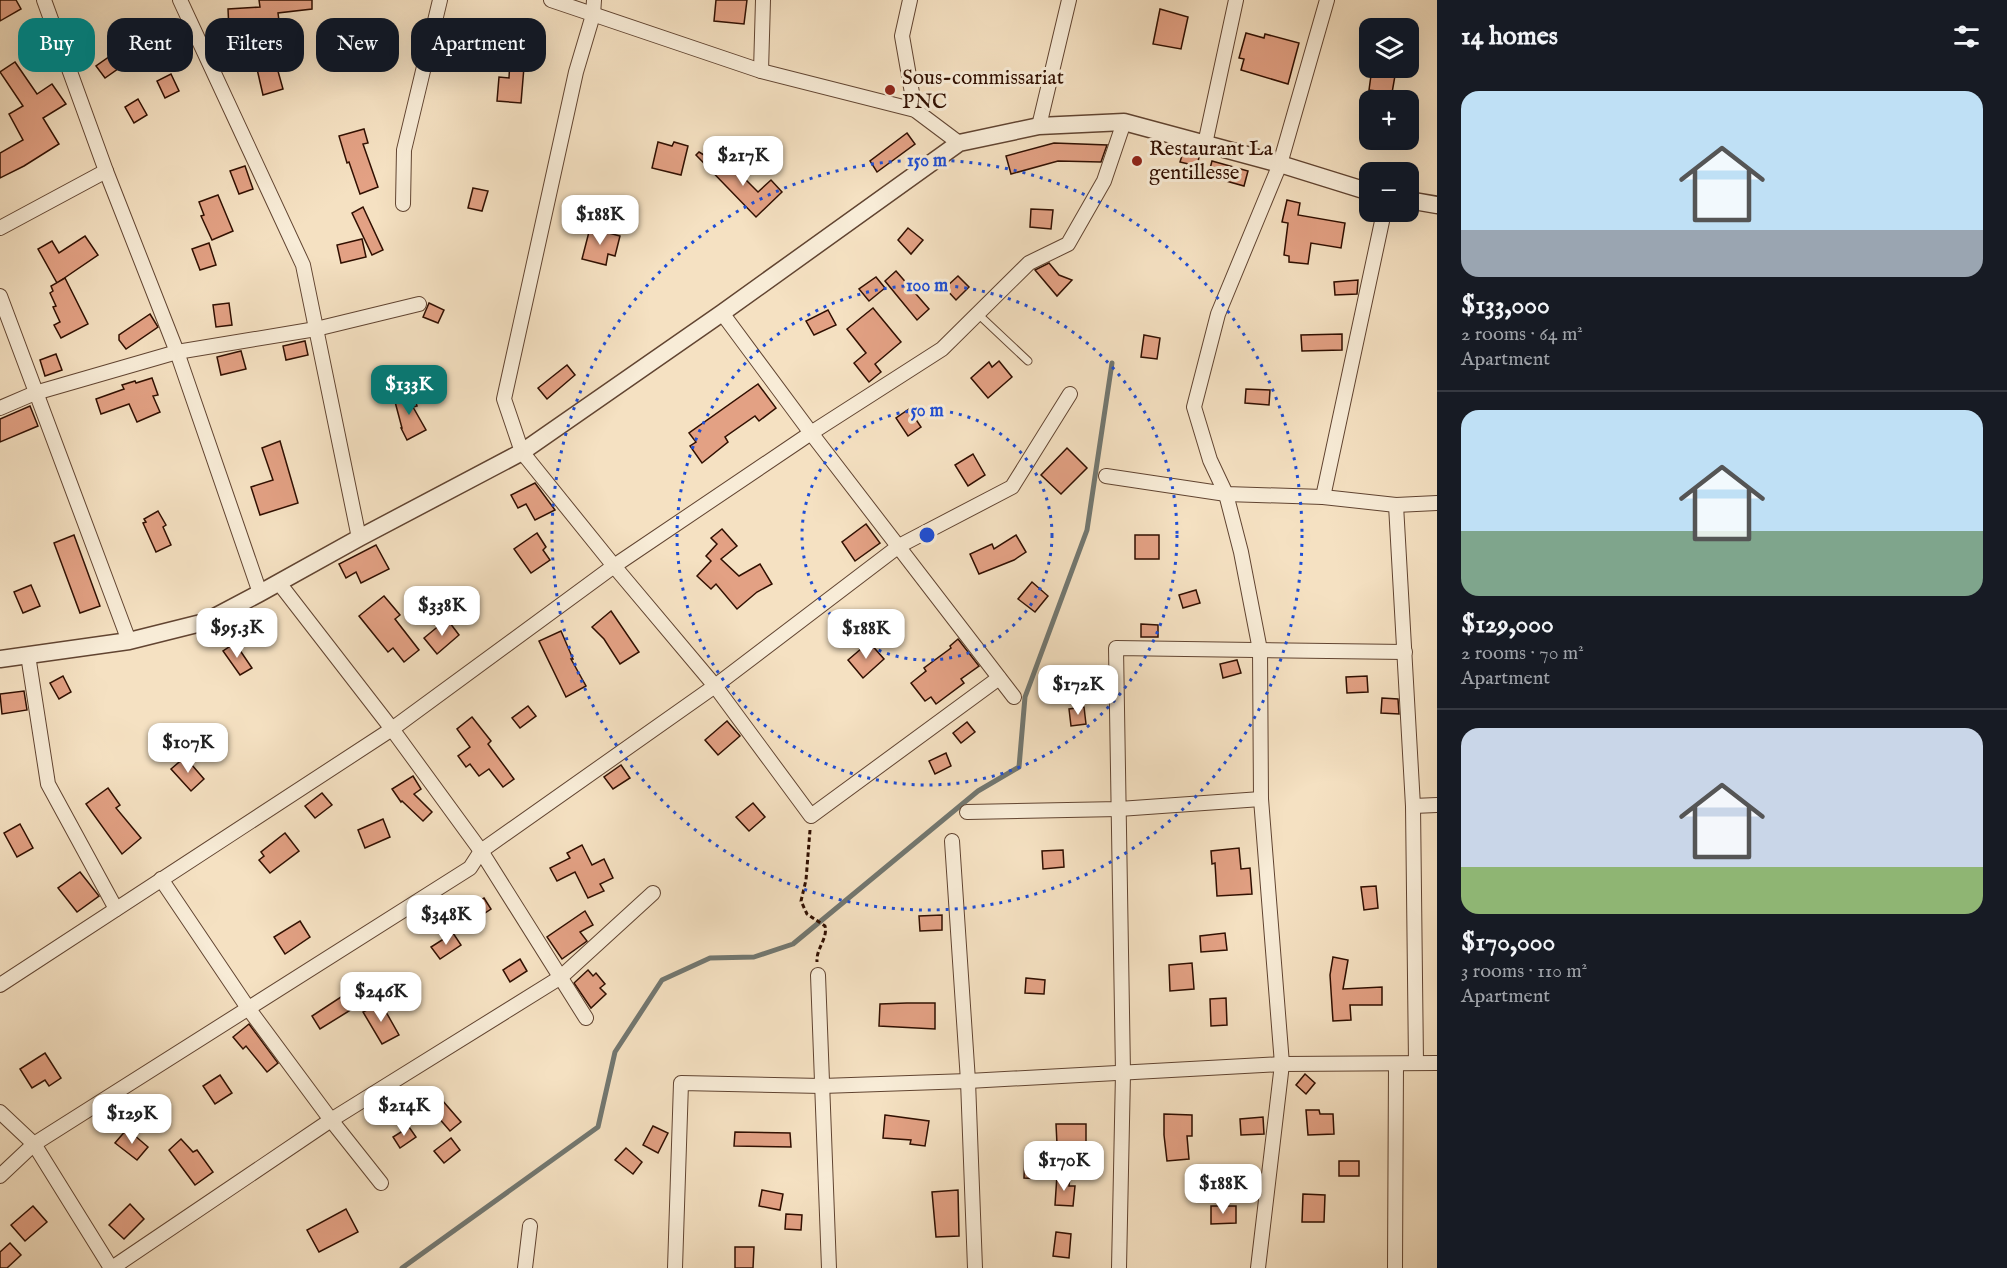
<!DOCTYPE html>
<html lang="en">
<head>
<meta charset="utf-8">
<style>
	body { margin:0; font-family:"IM FELL English",serif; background:#20242c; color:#f1f3f6; height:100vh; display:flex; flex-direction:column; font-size:22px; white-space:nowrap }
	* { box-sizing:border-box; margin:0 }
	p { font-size:20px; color:#9ea1a6 }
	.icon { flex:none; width:33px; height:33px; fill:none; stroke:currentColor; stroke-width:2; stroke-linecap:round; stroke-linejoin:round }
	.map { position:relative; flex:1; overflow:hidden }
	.panel { display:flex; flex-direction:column; background:#171b24; width:570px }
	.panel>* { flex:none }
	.hud { position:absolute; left:18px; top:18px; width:570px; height:54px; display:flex; gap:12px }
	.controls { position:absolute; left:1359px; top:18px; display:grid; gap:12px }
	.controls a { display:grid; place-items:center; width:60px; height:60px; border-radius:12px; background:#171b24; box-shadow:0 6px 24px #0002; font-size:30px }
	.price { position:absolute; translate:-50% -51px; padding:0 14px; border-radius:12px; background:#fff; color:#222; font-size:20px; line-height:39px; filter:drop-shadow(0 2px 3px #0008) }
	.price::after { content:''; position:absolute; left:50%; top:36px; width:18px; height:14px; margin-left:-9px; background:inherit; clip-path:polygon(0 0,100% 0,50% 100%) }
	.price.active { background:#0f766e; color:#fff }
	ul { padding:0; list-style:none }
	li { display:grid; align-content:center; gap:12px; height:318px; padding:0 24px }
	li+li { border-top:2px solid #363941 }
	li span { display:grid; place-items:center; height:186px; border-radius:18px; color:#555 }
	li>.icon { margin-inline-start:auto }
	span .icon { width:108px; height:108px; fill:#fffc; stroke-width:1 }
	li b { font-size:26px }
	h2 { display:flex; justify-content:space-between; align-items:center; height:72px; padding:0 24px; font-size:26px }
	.tag { padding:0 21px; border-radius:18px; background:#171b24; box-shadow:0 6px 24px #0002; font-size:21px; line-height:54px }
	.tag.active { background:#0f766e; color:#fff }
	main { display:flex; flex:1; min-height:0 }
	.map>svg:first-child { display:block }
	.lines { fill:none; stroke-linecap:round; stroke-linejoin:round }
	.stream { stroke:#727770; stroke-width:5 }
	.building { fill:#e3a184; stroke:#300f01; stroke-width:1.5 }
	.service-casing { stroke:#614431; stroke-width:9 }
	.minor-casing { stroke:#614431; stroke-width:16 }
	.tertiary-casing { stroke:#614431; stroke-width:19 }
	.path { stroke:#300f01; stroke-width:3; stroke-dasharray:4.5 3; stroke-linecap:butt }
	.service { stroke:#f8ecd7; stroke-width:7 }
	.minor { stroke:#f8ecd7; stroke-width:14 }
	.tertiary { stroke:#f8ecd7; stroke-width:16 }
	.ring { fill:none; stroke:#1d4ed8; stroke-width:3; stroke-dasharray:3 6 }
	.poi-dot { fill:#8f2418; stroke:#f8ecd7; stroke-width:2 }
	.labels { text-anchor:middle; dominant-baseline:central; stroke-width:6; stroke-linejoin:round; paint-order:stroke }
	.poi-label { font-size:21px; fill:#300f01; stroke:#f8ecd7; text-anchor:start }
	.centre { fill:#1d4ed8; stroke:#f8ecd7; stroke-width:3 }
	.ring-label { font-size:18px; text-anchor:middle; font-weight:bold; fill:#1d4ed8; stroke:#f8ecd7; stroke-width:6; stroke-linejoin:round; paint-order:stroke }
</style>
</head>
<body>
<main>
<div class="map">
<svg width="1437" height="1268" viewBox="0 0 1437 1268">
	<rect width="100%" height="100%" fill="#f5e1c2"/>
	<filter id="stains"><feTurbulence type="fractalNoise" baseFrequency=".00333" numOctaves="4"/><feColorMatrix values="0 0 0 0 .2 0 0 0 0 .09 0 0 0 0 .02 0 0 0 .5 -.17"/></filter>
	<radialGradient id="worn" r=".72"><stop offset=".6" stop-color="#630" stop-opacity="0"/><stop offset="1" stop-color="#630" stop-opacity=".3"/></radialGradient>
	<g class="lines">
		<polyline class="stream" points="402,1268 598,1127 615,1052 662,980 710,958 754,957 793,944 978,791 1019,767 1025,697 1087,530 1112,363"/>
	</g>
	<g class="building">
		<polygon points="0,0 16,0 21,9 0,21"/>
		<polygon points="259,0 312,0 312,9 278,13 279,21 251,24 251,30 229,31 228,9 260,7"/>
		<polygon points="716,0 747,0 744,24 714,21"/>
		<polygon points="1160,9 1188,17 1181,49 1153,44"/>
		<polygon points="156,26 162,44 139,52 133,34"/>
		<polygon points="1246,33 1264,38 1265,34 1299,43 1288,84 1241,70 1244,59 1239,58"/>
		<polygon points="511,41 526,42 525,48 536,49 535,68 524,67 521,103 497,101 499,77 509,78"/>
		<polygon points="113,54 122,66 105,78 96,66"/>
		<polygon points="15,62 37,94 52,84 66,104 43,118 59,144 24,166 0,178 0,153 23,140 9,114 23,106 0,72"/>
		<polygon points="276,64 283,89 263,95 257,69"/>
		<polygon points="1372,68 1396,70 1392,93 1369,90"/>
		<polygon points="171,74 179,91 165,98 157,81"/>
		<polygon points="138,99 147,115 134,123 125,107"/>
		<polygon points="364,129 368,143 363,144 378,187 360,194 349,162 347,163 339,136"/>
		<polygon points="907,133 915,144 877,172 870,161"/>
		<polygon points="658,142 672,146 674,142 688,146 681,175 652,168"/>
		<polygon points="1054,143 1107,145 1101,162 1058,161 1011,174 1006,156"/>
		<polygon points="1184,149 1200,153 1197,166 1180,162"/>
		<polygon points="699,152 734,173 737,171 758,192 771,180 782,192 756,217 696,155"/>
		<polygon points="1212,161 1248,171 1244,186 1208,176"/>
		<polygon points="245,166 253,189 239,194 230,171"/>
		<polygon points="473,188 488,191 482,211 468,208"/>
		<polygon points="218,195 233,231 212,240 201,216 204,215 199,202"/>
		<polygon points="1287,200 1300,203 1298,215 1345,223 1341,248 1311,243 1308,264 1289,262 1289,256 1284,255 1288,223 1282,222"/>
		<polygon points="363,207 383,250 372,255 352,213"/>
		<polygon points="1031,209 1053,210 1051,229 1030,227"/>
		<polygon points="590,228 620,236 615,256 608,254 606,265 582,259"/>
		<polygon points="908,228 923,240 911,254 898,240"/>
		<polygon points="85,236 98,255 57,283 38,249 52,241 59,253"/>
		<polygon points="362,239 366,257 341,263 337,245"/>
		<polygon points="209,243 216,265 200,270 192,249"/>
		<polygon points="1049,263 1059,275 1072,280 1057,296 1035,270"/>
		<polygon points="896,271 929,309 917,320 885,281"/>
		<polygon points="958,276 969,287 956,300 945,288"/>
		<polygon points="876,277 885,288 869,301 859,289"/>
		<polygon points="65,278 88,324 61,338 54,325 60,322 53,307 56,306 50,293 53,291 51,286"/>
		<polygon points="1358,280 1357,294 1335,295 1334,282"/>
		<polygon points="229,303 232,325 216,327 213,305"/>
		<polygon points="429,303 444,310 438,323 423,317"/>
		<polygon points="873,308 901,342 875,364 881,372 869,382 854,363 866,353 847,329"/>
		<polygon points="828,310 836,325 814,335 806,321"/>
		<polygon points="150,314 158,327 126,349 119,340 119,335"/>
		<polygon points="1342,334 1342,350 1302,351 1301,335"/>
		<polygon points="1144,335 1160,338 1157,359 1141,357"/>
		<polygon points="305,341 308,355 286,360 283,346"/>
		<polygon points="241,351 246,369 221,375 217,357"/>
		<polygon points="56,354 62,370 45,376 40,360"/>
		<polygon points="999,361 1012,377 988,398 971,378 989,362 992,367"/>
		<polygon points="567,365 575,375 547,399 538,388"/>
		<polygon points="152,378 158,395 153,396 160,412 137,422 129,404 101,414 96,399 124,389 122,385 135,381 136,383"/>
		<polygon points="758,384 776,408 759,421 755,416 725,437 728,442 702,463 690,446 696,442 689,433"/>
		<polygon points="1246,389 1270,390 1269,405 1245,403"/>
		<polygon points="413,393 417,406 413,407 426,430 407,440 401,428 402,428 394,398"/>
		<polygon points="30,406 38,426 0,442 0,419"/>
		<polygon points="909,409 921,427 908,436 896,418"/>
		<polygon points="280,441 298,503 260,515 251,487 273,480 262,448"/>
		<polygon points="1067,448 1087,468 1061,494 1041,475"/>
		<polygon points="973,454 985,475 968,486 955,465"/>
		<polygon points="535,483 555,510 535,520 526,504 518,508 511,495"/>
		<polygon points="158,511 166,525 163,527 171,545 156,552 143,523 146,522 144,519"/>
		<polygon points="866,524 880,543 855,561 842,542"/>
		<polygon points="722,529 737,546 721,559 739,576 760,564 772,584 757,592 737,609 716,584 711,589 697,576 711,561 706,556 717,544 711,538"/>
		<polygon points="537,533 546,547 543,550 550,560 531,573 514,549"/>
		<polygon points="74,535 100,606 80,613 54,543"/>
		<polygon points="1016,535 1026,552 1014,560 979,574 970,554 992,544 994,549"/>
		<rect x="1135" y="535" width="24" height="24"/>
		<polygon points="376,545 389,569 361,583 356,572 346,578 339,564"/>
		<polygon points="1032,582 1048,596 1035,612 1018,599"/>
		<polygon points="31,585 40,606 23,613 14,592"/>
		<polygon points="1196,590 1200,603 1183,608 1179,595"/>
		<polygon points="384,596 400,615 395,619 419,650 404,662 393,648 388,652 359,616"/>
		<polygon points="611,611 639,652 620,664 604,639 592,627"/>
		<polygon points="447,619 459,635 437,654 424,638"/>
		<polygon points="1141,624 1158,625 1158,637 1141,637"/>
		<polygon points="561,631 573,659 571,659 586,686 566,697 539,641"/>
		<polygon points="958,639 979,666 961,679 964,683 936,704 931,697 925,701 911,683 926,671 924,668 951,648 950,646"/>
		<polygon points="869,642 884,659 863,678 848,660"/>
		<polygon points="235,643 252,668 240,675 223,651"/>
		<polygon points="1237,660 1241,673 1223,678 1220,664"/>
		<polygon points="63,676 71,692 59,699 50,683"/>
		<polygon points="1367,676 1368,692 1347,693 1346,677"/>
		<polygon points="24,691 27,710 2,714 0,694"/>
		<polygon points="1382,698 1398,699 1399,714 1381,713"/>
		<polygon points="528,706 536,716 520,728 512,718"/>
		<polygon points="1084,707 1086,724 1071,726 1069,709"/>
		<polygon points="472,717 491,741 488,744 514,779 503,787 489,769 479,776 470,764 466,767 458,756 470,747 457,729"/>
		<polygon points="727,721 740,736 718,755 705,740"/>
		<polygon points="967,722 975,732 961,743 953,733"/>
		<polygon points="946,753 951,766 935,774 929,761"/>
		<polygon points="185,757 204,779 191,791 171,769"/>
		<polygon points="621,765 630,778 613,789 604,777"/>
		<polygon points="413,776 421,789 414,794 432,812 423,821 402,801 401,802 392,789"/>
		<polygon points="108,788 120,805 116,808 141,838 122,854 86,804"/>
		<polygon points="322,793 332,805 315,818 305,806"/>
		<polygon points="753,803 765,817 749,831 736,817"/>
		<polygon points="383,819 390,837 365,848 358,830"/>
		<polygon points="20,824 33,848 17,857 4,833"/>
		<polygon points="285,833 299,851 270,873 259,860 264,856 261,852"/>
		<polygon points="582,845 592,865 604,859 613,878 600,884 604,891 588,898 575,872 557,881 550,868 570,858 567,853"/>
		<polygon points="1239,848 1241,869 1250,868 1252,894 1217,896 1215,863 1212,864 1211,851"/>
		<polygon points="1063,850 1064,867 1043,869 1042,851"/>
		<polygon points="80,872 99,896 77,912 58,888"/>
		<polygon points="1376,886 1378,908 1364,910 1361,887"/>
		<polygon points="484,898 491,909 473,921 466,909"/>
		<polygon points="585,911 593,925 580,932 587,941 562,959 547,937"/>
		<polygon points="942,915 942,930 920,931 919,916"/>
		<polygon points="300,921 310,937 285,954 274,937"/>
		<polygon points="453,933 461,945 440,959 431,947"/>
		<polygon points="1225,933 1227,950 1201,952 1200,936"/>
		<polygon points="1333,957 1348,960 1343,989 1382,987 1382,1005 1350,1005 1351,1020 1333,1021 1330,975"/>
		<polygon points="520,959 527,971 510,982 503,970"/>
		<polygon points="1192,963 1194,989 1170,991 1169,965"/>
		<polygon points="588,970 593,976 596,973 605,984 600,988 606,994 591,1008 574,983"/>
		<polygon points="1026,978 1045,980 1044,994 1025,993"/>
		<polygon points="347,993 357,1006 320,1029 312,1016"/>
		<polygon points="1226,998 1227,1025 1211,1026 1210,999"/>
		<polygon points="381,1003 399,1035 382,1044 363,1012"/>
		<polygon points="907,1003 935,1003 935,1029 879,1026 880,1004"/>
		<polygon points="249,1024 278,1063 267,1072 246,1046 243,1049 233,1037"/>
		<polygon points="45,1053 61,1078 49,1086 45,1080 32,1088 20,1069"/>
		<polygon points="1305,1074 1315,1083 1306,1094 1296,1085"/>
		<polygon points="220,1075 232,1093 215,1104 203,1086"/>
		<polygon points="442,1100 461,1122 450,1131 431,1109"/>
		<polygon points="1306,1110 1319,1110 1320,1114 1333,1114 1334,1134 1308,1135"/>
		<polygon points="1164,1114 1192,1115 1192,1136 1187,1136 1189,1159 1167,1161 1164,1135"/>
		<polygon points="885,1115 929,1121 925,1146 910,1144 911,1140 883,1138"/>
		<polygon points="1263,1117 1264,1134 1241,1135 1240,1119"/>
		<polygon points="1056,1124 1086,1124 1086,1143 1057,1144"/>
		<polygon points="653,1126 668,1133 658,1153 643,1145"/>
		<polygon points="409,1127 416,1137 400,1148 393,1137"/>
		<polygon points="127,1129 148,1147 137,1160 115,1143"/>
		<polygon points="735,1132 790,1133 791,1147 734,1146"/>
		<polygon points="451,1138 460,1150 444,1163 434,1151"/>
		<polygon points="181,1139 193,1152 197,1150 213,1172 195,1185 169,1150"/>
		<polygon points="626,1148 642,1162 633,1174 615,1160"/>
		<polygon points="1025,1151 1043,1152 1042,1179 1024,1178"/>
		<rect x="1339" y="1161" width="20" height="15"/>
		<polygon points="1057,1175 1070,1176 1069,1186 1075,1186 1073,1206 1055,1205"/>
		<polygon points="762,1190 783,1194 780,1210 759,1206"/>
		<polygon points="958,1190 959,1236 936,1237 932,1192"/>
		<polygon points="1303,1194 1325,1195 1324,1222 1302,1222"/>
		<polygon points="130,1204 144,1219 124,1239 109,1225"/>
		<polygon points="33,1206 47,1222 25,1241 11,1225"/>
		<polygon points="1211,1206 1236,1206 1236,1223 1211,1224"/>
		<polygon points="346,1209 358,1232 319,1252 307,1230"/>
		<polygon points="786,1214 802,1215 801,1230 785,1229"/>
		<polygon points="1056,1232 1071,1234 1069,1258 1053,1256"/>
		<polygon points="10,1243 21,1255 7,1268 0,1268 0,1252"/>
		<polygon points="735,1247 754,1247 753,1268 735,1268"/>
	</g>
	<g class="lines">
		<defs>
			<polyline id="service" points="978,314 1028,361"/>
			<g id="minor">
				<polyline points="44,0 106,171 177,352 260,593"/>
				<polyline points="180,0 303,265 359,538"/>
				<polyline points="551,0 761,71 915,110 959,143"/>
				<polyline points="594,0 593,15 576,72 504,399 522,452 614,566 715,686 811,816 999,678"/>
				<polyline points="910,0 902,36 915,110"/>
				<polyline points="761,71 763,0"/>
				<polyline points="1039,126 1069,0"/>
				<polyline points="1205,144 1236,0"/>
				<polyline points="403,204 404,150 440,0"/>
				<polyline points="0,228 106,171"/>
				<polyline points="0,296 129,641"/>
				<polyline points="722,313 811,433 1014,697"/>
				<polyline points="0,408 35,393 177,352 316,329 419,304"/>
				<polyline points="1106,476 1226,494 1323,497 1396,505 1437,503"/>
				<polyline points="1323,497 1384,212"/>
				<polyline points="1396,505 1413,806 1416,1063"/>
				<polyline points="279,583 392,729 481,851 586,1018"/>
				<polyline points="28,655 48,784 116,909"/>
				<polyline points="1413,806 1437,805"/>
				<polyline points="967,812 1119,809 1261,799"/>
				<polyline points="952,841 968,1081 975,1268"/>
				<polyline points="161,879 248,1008 331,1120 381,1183"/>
				<polyline points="818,975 829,1268"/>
				<polyline points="0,985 392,729 614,566 811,433 942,349 1029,263 1068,244 1104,181 1124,122"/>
				<polyline points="0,1112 34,1144 111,1268"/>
				<polyline points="0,1176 34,1144 470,868 481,851 715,686 899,546 1012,487 1070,394"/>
				<polyline points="112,1268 331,1120 561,977 653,893"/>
				<polyline points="525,1268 530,1226"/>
				<polyline points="675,1268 681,1083 822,1086 968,1081 1282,1064 1437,1063"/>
				<polyline points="1119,1268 1123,1073 1116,648 1405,652"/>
				<polyline points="1258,1268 1282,1064 1261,799 1260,650 1241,552 1226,494 1210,460 1194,407 1218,314 1280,164 1327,0"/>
				<polyline points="1395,1268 1396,1064"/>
			</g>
			<g id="tertiary">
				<polyline points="1408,200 1437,205"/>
				<polyline points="0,659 129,641 205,622 260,593 359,538 522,452 722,313 959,143 1039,126 1124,122 1280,164 1370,192"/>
			</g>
		</defs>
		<use href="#service" class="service-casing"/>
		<use href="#minor" class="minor-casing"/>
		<use href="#tertiary" class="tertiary-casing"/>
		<path class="path" d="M810 830 806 880 801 901 807 914 825 926C828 939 816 948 817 962"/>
		<use href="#service" class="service"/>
		<use href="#minor" class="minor"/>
		<use href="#tertiary" class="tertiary"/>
	</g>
	<g class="ring">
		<circle cx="927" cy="535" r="125"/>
		<circle cx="927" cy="535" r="250"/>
		<circle cx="927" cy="535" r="375"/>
	</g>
	<g class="poi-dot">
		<circle cx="890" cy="90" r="6"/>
		<circle cx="1137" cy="161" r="6"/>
	</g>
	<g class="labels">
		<g class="poi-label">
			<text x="902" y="78">Sous-commissariat<tspan x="902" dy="24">PNC</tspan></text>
			<text x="1149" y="149">Restaurant La<tspan x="1149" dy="24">gentillesse</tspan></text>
		</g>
	</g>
	<circle cx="927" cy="535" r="9" class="centre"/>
	<g class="ring-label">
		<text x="927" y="166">150 m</text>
		<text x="927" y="291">100 m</text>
		<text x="927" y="416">50 m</text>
	</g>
	<rect width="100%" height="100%" filter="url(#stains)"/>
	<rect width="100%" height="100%" fill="url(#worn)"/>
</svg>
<div class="controls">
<a><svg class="icon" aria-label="layers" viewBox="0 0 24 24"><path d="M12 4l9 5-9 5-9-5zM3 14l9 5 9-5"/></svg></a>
<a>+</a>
<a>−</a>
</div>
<b class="price" style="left:743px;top:187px">$217K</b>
<b class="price" style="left:600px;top:246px">$188K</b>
<b class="price active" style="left:409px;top:416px">$133K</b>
<b class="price" style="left:442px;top:637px">$338K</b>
<b class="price" style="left:237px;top:659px">$95.3K</b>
<b class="price" style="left:866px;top:660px">$188K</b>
<b class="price" style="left:1078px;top:716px">$172K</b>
<b class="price" style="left:188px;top:774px">$107K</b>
<b class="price" style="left:446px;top:946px">$348K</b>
<b class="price" style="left:381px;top:1023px">$246K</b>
<b class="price" style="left:404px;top:1137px">$214K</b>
<b class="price" style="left:132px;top:1145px">$129K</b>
<b class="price" style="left:1064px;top:1192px">$170K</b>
<b class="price" style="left:1223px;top:1215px">$188K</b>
<div class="hud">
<a class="tag active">Buy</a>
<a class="tag">Rent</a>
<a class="tag">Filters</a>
<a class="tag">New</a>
<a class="tag">Apartment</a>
</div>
</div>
<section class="panel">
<h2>14 homes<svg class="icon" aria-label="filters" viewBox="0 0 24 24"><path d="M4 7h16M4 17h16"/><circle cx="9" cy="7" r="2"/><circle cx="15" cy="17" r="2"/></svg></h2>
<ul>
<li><span style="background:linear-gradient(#bfe0f5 75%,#9aa5b1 0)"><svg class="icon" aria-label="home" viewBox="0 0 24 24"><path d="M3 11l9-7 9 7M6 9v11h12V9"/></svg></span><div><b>$133,000</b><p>2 rooms · 64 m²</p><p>Apartment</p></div></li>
<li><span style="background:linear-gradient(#bfe0f5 65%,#7fa58c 0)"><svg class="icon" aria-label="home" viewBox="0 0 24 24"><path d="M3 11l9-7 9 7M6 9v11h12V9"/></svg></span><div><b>$129,000</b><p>2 rooms · 70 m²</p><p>Apartment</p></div></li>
<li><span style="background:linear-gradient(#c9d6e8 75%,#8fb573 0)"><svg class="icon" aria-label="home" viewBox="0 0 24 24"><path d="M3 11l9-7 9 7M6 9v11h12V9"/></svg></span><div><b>$170,000</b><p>3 rooms · 110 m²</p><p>Apartment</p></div></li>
</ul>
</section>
</main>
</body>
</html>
